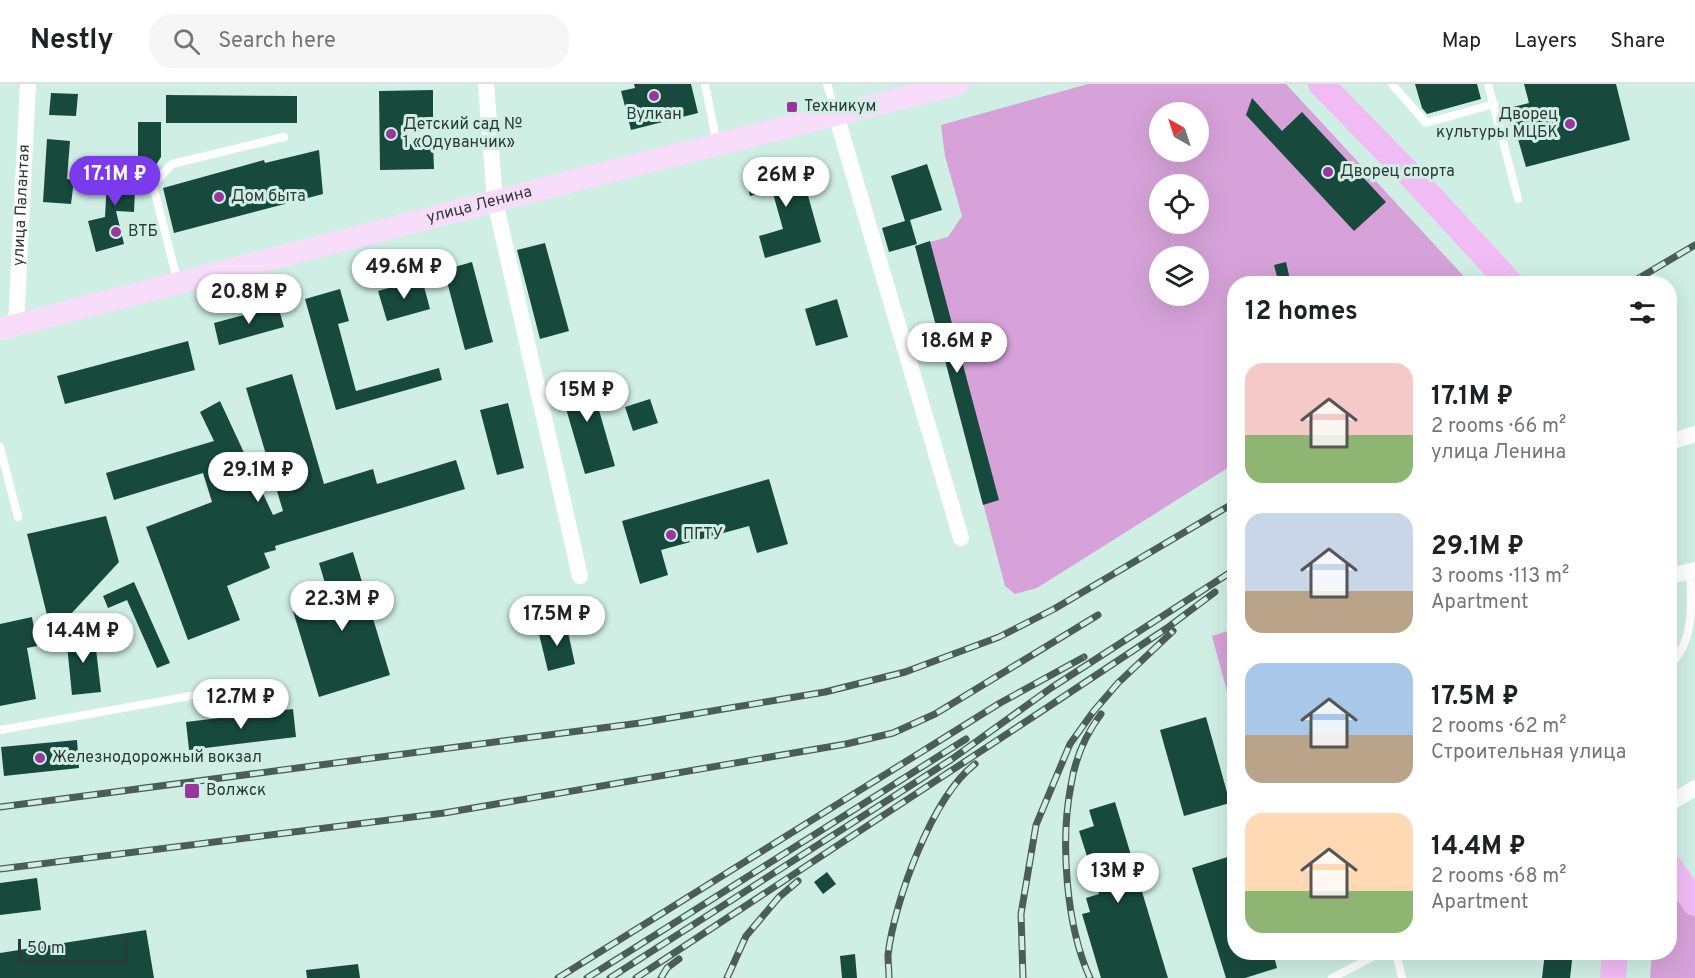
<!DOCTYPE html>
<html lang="en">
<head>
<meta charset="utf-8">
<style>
	body { margin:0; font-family:Overpass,sans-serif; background:#f6f6f6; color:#202124; height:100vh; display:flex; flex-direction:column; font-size:22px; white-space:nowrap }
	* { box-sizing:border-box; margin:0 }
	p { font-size:20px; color:#757577 }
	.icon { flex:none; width:33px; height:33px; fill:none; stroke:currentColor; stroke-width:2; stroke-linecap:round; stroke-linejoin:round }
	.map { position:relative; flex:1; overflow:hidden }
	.sheet { position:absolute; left:1227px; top:192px; width:450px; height:684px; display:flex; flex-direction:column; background:#fff; border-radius:24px; box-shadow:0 6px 24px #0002 }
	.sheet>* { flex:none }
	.needle { width:39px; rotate:321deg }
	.fabs { position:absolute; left:1149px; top:18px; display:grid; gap:12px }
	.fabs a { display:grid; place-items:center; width:60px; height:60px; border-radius:50%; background:#fff; box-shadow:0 6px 24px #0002; font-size:30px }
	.scale { position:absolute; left:18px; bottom:15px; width:110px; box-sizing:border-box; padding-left:6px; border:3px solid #2d3935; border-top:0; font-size:16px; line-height:21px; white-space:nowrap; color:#2d3935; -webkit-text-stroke:4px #cfefe4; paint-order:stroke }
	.price { position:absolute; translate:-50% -51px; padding:0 14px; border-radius:21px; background:#fff; color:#222; font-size:20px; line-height:39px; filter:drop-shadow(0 2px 3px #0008) }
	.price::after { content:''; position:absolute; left:50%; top:36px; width:18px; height:14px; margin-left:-9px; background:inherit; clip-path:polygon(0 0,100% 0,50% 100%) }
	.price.current { background:#7c3aed; color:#fff }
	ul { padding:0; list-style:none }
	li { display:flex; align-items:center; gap:18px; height:150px; padding:0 18px }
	li span { display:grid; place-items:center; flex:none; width:168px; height:120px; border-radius:18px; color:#555 }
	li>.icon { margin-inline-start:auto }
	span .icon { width:72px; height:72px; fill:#fffc; stroke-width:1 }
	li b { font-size:26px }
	h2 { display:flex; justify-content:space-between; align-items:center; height:72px; padding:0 18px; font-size:26px }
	header { display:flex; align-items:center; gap:36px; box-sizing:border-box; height:84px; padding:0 30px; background:#fff; border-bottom:2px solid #e0e0e0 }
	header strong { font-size:28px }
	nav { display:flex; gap:33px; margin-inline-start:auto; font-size:21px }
	.search { width:420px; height:54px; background:#f6f6f6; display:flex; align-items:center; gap:15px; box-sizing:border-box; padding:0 21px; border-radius:24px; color:#757577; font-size:22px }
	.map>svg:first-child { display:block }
	.green { fill:#d6a2d9; fill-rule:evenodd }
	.building { fill:#174a3d }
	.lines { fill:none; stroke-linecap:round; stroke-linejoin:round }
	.lane { stroke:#fff; stroke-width:8 }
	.street { stroke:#fff; stroke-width:16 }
	.secondary { stroke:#f8ddfa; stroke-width:22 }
	.primary { stroke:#f1bcf5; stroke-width:26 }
	.rail-casing { stroke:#4c5c57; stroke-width:7 }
	.rail { stroke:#cfefe4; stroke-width:4.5; stroke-dasharray:14; stroke-linecap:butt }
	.poi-dot { fill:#96369e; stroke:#cfefe4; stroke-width:2 }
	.labels { text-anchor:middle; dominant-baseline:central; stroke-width:6; stroke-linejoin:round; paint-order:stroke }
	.poi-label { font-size:16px; fill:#2d3935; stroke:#cfefe4; text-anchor:start }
	.street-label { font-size:16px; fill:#2d3935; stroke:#cfefe4 }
</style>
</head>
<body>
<header>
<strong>Nestly</strong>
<div class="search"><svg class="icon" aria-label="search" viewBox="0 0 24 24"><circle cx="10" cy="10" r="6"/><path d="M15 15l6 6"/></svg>Search here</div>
<nav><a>Map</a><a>Layers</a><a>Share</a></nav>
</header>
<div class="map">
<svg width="1695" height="894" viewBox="0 0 1695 894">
	<rect width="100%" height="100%" fill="#cfefe4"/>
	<g class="green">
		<path d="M1088 0H1286L1470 199 1234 200V380L1037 504 1015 510 1005 502 915 162 948 153 962 132 945 72 941 41ZM1160 28H1198V68H1160ZM1160 100H1198V140H1160ZM1160 172H1198V212H1160Z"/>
		<polygon points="1234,545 1234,633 1212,552"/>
		<polygon points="1695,805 1695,894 1650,894 1652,869 1670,868 1670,808"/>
	</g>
	<g class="building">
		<polygon points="634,0 691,0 698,29 631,46 621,7 635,4"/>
		<polygon points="1415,0 1477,0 1481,15 1427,30 1422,24"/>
		<polygon points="1524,0 1616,0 1630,56 1526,83 1509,24 1529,19"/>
		<polygon points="433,6 433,36 408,36 408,60 433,60 434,85 380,86 379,7"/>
		<polygon points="51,9 78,10 76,32 49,31"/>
		<polygon points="166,11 297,12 297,39 166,39"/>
		<polygon points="1252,14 1282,47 1302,28 1386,118 1354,147 1246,31"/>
		<polygon points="138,38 161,38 161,73 154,84 138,84"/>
		<polygon points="47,55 70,57 67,95 74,96 71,120 43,118"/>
		<polygon points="319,66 323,110 174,149 163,104 264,76 265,79"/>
		<polygon points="798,76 821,158 765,174 759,152 783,145 772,106 750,112 745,91"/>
		<polygon points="108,80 136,82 134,128 116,127 124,160 96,168 88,137 105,133"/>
		<polygon points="927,80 942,126 910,136 917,160 889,168 882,144 905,137 891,92"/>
		<polygon points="930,157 999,416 983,421 915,162"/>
		<polygon points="545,159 569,247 540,255 517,166"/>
		<polygon points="472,178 493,258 465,266 444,186"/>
		<polygon points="1286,178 1291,200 1279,200 1274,181"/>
		<polygon points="422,195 430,225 387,237 378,207"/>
		<polygon points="340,205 349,237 338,240 356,307 439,284 442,296 336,326 305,215"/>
		<polygon points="837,215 848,253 816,262 805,225"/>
		<polygon points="278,222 284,243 219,261 214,239"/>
		<polygon points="188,257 195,286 65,320 57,292"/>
		<polygon points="588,288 615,382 585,390 558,297"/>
		<polygon points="292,290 324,400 373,385 377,400 456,376 465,405 275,462 276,466 264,469 270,484 227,502 240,536 188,556 146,443 212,418 203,389 114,416 106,389 214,357 200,328 220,317 273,431 283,427 246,304"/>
		<polygon points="650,315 658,339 633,347 625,323"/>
		<polygon points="508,319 524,384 497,391 480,326"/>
		<polygon points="769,395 788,460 757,469 749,442 661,466 668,491 640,500 622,437"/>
		<polygon points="106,432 119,478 70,531 48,535 27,450"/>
		<polygon points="353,468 390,591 319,613 293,527 330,516 319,479"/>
		<polygon points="134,498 170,579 157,584 127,516 108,524 103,512"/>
		<polygon points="32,533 37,562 27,564 36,615 0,622 0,540"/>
		<polygon points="566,539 575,580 548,587 538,546"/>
		<polygon points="94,548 101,608 72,611 66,551"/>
		<polygon points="293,625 296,653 189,666 186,638"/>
		<polygon points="1206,633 1230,719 1184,732 1160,646"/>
		<polygon points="77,656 79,684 4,692 1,663"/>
		<polygon points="1115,718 1168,894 1101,894 1082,830 1090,828 1086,814 1099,810 1079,747 1094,742 1089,726"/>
		<polygon points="1234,771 1234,868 1273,868 1277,884 1245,894 1226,894 1192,784"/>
		<polygon points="827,788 836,800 823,810 814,798"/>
		<polygon points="37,794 41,826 0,831 0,799"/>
		<polygon points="146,846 154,894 0,894 0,869"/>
		<polygon points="1545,868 1573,868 1570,894 1542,894"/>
		<polygon points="855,870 857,894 842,894 840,872"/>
		<polygon points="358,880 360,894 307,894 306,886"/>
	</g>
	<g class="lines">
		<g class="lane">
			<polyline points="705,0 717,60"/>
			<polyline points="827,0 836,30"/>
			<polyline points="1392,0 1426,39 1494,20"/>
			<polyline points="1488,0 1518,115"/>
			<polyline points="178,199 153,101 172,80 284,53"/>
			<polyline points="0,363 18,433"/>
			<path d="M1670 581C1694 558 1692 519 1690 488"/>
			<polyline points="0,646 263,599"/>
			<polyline points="1396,868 1402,894"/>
			<polyline points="1332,894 1382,868"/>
		</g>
		<g class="street">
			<polyline points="486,0 495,117 580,492"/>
			<polyline points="836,31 961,454"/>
			<path id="s1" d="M16 241 28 0"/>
			<polyline points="1670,358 1695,350"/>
			<polyline points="1670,492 1695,486"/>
			<polyline points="1670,719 1695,704"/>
		</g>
		<path class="secondary" id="s2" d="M0 245 639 80 958 0"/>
		<g class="primary">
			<polyline points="1321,0 1416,97 1511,200"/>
			<polyline points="1670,783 1695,819"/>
			<polyline points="1613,894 1615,868"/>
		</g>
		<defs>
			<g id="rail">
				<polyline points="1629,200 1695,161"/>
				<polyline points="0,723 640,639 825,608 905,588 999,553 1054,525 1234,419"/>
				<polyline points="0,785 444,729 846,660 893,649 935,630 1098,531"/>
				<polyline points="558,894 1000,619 1084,573"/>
				<polyline points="587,894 966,655"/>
				<polyline points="610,894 952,675 1051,604 1234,486"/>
				<polyline points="636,894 1048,623 1167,544 1215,508"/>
				<polyline points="661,894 667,884 679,875"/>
				<polyline points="727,894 746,852 779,813 798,797"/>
				<path d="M889 894C889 886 888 878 888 871 894 818 932 713 975 680"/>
				<polyline points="1023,894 1021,830 1036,741 1070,660 1093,628 1118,599 1173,547"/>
				<path d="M1090 894C1066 842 1060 757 1071 701 1075 675 1086 650 1101 630"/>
			</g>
		</defs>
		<use href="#rail" class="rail-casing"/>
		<use href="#rail" class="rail"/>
	</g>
	<g class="poi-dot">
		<circle cx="654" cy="12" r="6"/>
		<rect x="786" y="17" width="12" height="12" rx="3"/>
		<circle cx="1570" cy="40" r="6"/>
		<circle cx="391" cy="50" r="6"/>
		<circle cx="1328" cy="88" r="6"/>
		<circle cx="219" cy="113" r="6"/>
		<circle cx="116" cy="148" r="6"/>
		<circle cx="671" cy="451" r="6"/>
		<circle cx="40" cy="674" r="6"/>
		<rect x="184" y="699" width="16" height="16" rx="3"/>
	</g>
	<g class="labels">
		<g class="poi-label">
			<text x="804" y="23">Техникум</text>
			<text x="654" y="31" text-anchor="middle">Вулкан</text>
			<text x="1558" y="31" text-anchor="end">Дворец<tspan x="1558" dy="18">культуры МЦБК</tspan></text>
			<text x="403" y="41">Детский сад №<tspan x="403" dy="18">1 «Одуванчик»</tspan></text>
			<text x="1340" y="88">Дворец спорта</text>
			<text x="231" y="113">Дом быта</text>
			<text x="128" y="148">ВТБ</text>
			<text x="683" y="451">ПГТУ</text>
			<text x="52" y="674">Железнодорожный вокзал</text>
			<text x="206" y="707">Волжск</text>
		</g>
		<g class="street-label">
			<text stroke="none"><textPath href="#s1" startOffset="120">улица Палантая</textPath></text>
			<text stroke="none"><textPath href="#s2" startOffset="495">улица Ленина</textPath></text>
		</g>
	</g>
</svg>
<div class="fabs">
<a><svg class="needle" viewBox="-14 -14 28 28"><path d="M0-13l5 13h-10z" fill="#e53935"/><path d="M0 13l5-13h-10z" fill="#757577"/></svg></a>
<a><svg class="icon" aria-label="locate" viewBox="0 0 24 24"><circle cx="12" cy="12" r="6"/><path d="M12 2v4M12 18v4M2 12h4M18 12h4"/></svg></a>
<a><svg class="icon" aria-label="layers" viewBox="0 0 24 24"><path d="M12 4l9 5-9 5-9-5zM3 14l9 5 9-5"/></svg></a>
</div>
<div class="scale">50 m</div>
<b class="price current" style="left:115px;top:123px">17.1M ₽</b>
<b class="price" style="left:786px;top:124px">26M ₽</b>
<b class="price" style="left:404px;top:216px">49.6M ₽</b>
<b class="price" style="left:249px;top:241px">20.8M ₽</b>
<b class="price" style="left:957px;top:290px">18.6M ₽</b>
<b class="price" style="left:587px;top:339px">15M ₽</b>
<b class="price" style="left:258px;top:419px">29.1M ₽</b>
<b class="price" style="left:342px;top:548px">22.3M ₽</b>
<b class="price" style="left:557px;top:563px">17.5M ₽</b>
<b class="price" style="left:83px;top:580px">14.4M ₽</b>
<b class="price" style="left:241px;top:646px">12.7M ₽</b>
<b class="price" style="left:1118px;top:820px">13M ₽</b>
<section class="sheet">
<h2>12 homes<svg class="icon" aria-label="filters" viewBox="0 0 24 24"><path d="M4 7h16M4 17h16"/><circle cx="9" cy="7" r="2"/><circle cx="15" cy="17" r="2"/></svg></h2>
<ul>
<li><span style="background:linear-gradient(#f6c9c9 60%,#8fb573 0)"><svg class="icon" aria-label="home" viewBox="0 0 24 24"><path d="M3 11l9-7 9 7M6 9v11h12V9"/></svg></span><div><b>17.1M ₽</b><p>2 rooms · 66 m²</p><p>улица Ленина</p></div></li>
<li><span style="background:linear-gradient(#c9d6e8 65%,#b9a48a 0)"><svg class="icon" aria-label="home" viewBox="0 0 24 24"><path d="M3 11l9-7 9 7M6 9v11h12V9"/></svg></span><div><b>29.1M ₽</b><p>3 rooms · 113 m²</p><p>Apartment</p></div></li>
<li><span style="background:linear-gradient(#a9c7e8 60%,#b9a48a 0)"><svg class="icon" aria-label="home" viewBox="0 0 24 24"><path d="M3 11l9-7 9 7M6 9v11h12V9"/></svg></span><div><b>17.5M ₽</b><p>2 rooms · 62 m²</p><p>Строительная улица</p></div></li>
<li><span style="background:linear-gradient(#ffd9b3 65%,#8fb573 0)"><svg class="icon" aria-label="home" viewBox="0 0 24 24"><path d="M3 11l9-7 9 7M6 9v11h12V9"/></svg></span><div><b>14.4M ₽</b><p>2 rooms · 68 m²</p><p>Apartment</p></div></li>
</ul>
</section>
</div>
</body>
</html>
